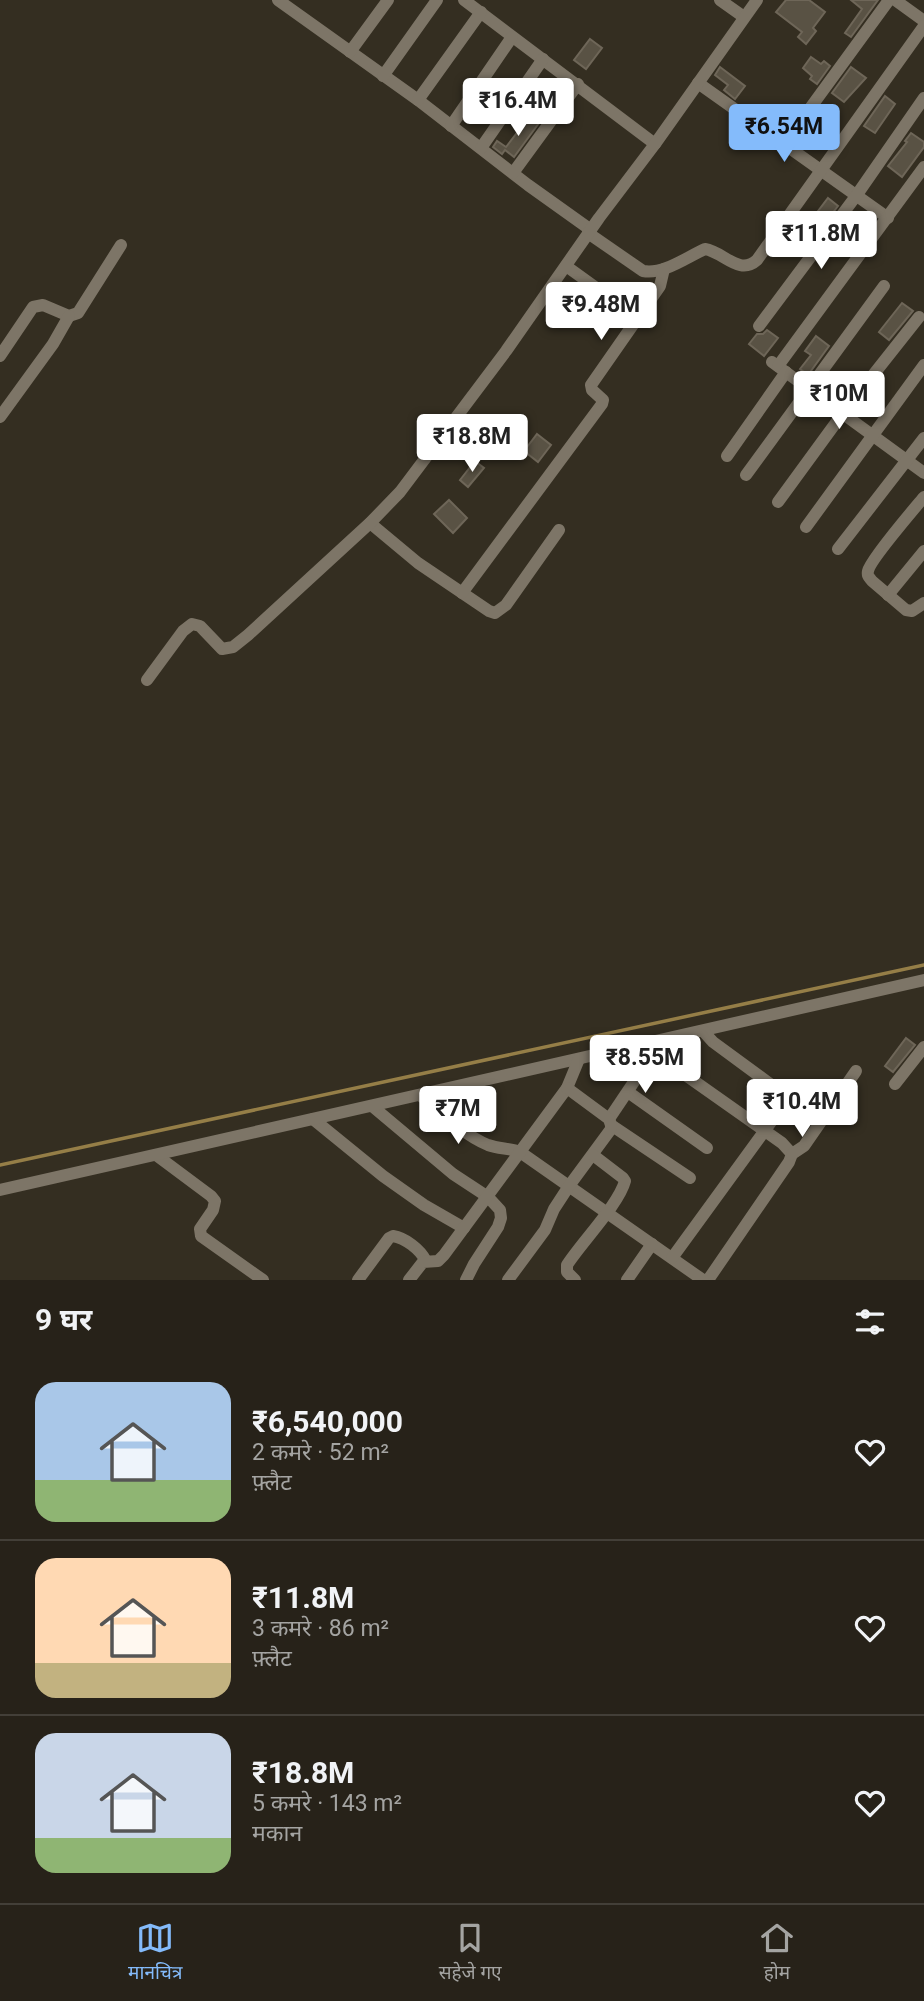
<!DOCTYPE html>
<html lang="hi">
<head>
<meta charset="utf-8">
<style>
	body { margin:0; font-family:Roboto,"Noto Sans Devanagari",sans-serif; background:#2f2a22; color:#f1f3f6; height:100vh; display:flex; flex-direction:column; font-size:26px; white-space:nowrap }
	* { box-sizing:border-box; margin:0 }
	p { font-size:23px; color:#a4a4a2 }
	.icon { flex:none; width:38px; height:38px; fill:none; stroke:currentColor; stroke-width:2; stroke-linecap:round; stroke-linejoin:round }
	.map { position:relative; height:1280px; overflow:hidden }
	.panel { display:flex; flex-direction:column; background:#272219; flex:1 }
	.panel>* { flex:none }
	.price { position:absolute; translate:-50% -60px; padding:0 16px; border-radius:7px; background:#fff; color:#222; font-size:23px; line-height:46px; filter:drop-shadow(0 2px 4px #0008) }
	.price::after { content:''; position:absolute; left:50%; top:42px; width:21px; height:16px; margin-left:-10px; background:inherit; clip-path:polygon(0 0,100% 0,50% 100%) }
	.price.selected { background:#84bbfb; color:#111 }
	ul { padding:0; list-style:none }
	li { display:flex; align-items:center; gap:21px; height:175px; padding:0 35px }
	li+li { border-top:2px solid #433f38 }
	li span { display:grid; place-items:center; flex:none; width:196px; height:140px; border-radius:21px; color:#555 }
	li>.icon { margin-inline-start:auto }
	span .icon { width:84px; height:84px; fill:#fffc; stroke-width:1 }
	li b { font-size:30px }
	h2 { display:flex; justify-content:space-between; align-items:center; height:84px; padding:0 35px; font-size:30px }
	.tabs { display:flex; justify-content:space-around; align-items:center; height:98px; border-top:2px solid #433f38; background:#272219; font-size:19px; color:#a4a4a2 }
	.tabs a { display:grid; justify-items:center; gap:4px }
	.tabs .selected { color:#84bbfb }
	.map>svg:first-child { display:block }
	.lines { fill:none; stroke-linecap:round; stroke-linejoin:round }
	.stream { stroke:#957e47; stroke-width:3.5 }
	.building { fill:#595244; stroke:#6e6658; stroke-width:2 }
	.minor { stroke:#7d7567; stroke-width:12 }
</style>
</head>
<body>
<div class="map">
<svg width="924" height="1280" viewBox="0 0 924 1280">
	<rect width="100%" height="100%" fill="#342e21"/>
	<g class="lines">
		<polyline class="stream" points="0,1165 924,965"/>
	</g>
	<g class="building">
		<polygon points="786,0 809,0 825,12 813,28 816,31 806,44 798,37 802,32 776,12"/>
		<polygon points="851,0 878,0 851,37 845,33 862,9"/>
		<polygon points="590,39 602,48 586,69 574,60"/>
		<polygon points="811,57 821,64 824,61 830,66 817,84 810,79 812,76 803,68"/>
		<polygon points="720,67 745,86 735,99 724,90 728,85 715,75"/>
		<polygon points="851,67 866,78 844,102 832,93"/>
		<polygon points="885,96 895,104 875,133 864,126"/>
		<polygon points="530,116 539,123 514,157 505,150 502,154 493,147 497,141 506,147"/>
		<polygon points="911,133 924,142 924,147 902,177 888,166 907,142 905,141"/>
		<polygon points="828,198 838,206 806,248 800,243 809,230 806,227"/>
		<polygon points="902,303 913,311 889,340 879,332"/>
		<polygon points="767,330 778,338 764,356 749,344 757,334 763,334"/>
		<polygon points="816,336 829,346 808,375 800,369 811,355 805,351"/>
		<polygon points="537,434 551,445 538,462 524,451"/>
		<polygon points="475,461 484,468 468,487 460,480"/>
		<polygon points="449,500 467,518 453,533 434,514"/>
		<polygon points="906,1038 915,1045 893,1072 885,1066"/>
	</g>
	<g class="lines">
		<g class="minor">
			<polyline points="278,0 418,100 528,185 591,230"/>
			<polyline points="464,0 655,144"/>
			<polyline points="720,0 744,17"/>
			<polyline points="895,0 924,21"/>
			<polyline points="350,52 388,0"/>
			<polyline points="383,76 437,0"/>
			<polyline points="698,83 888,218"/>
			<polyline points="418,100 481,12"/>
			<polyline points="451,126 512,37"/>
			<polyline points="784,144 889,0"/>
			<polyline points="481,148 543,59"/>
			<polyline points="513,173 578,84"/>
			<path d="M588 233 643 271C663 275 687 257 705 249 724 252 739 276 757 260L924 26"/>
			<polyline points="566,266 638,318"/>
			<polyline points="759,326 856,196 924,98"/>
			<polyline points="0,356 33,307 43,305 69,316 78,313 121,245"/>
			<polyline points="772,362 924,473"/>
			<polyline points="778,366 924,167"/>
			<polyline points="0,417 53,344 69,316"/>
			<polyline points="727,456 786,372"/>
			<polyline points="746,475 884,286"/>
			<path d="M924 497C914 509 870 560 868 571 867 576 869 577 872 581L906 610 912 611 924 603"/>
			<polyline points="778,502 843,413 919,317"/>
			<polyline points="370,523 418,563 489,611 495,613 506,605 559,530"/>
			<polyline points="806,527 924,365"/>
			<polyline points="838,549 924,438"/>
			<polyline points="462,593 602,404 603,400 592,390 591,385 660,286 664,269"/>
			<polyline points="888,595 924,551"/>
			<polyline points="147,680 183,631 192,624 200,626 222,649 233,647 248,635 370,523 400,492 506,351 599,218 655,144 757,0"/>
			<polyline points="647,1044 660,1057 782,1143 792,1154 789,1162 708,1280"/>
			<polyline points="895,1084 924,1047"/>
			<polyline points="628,1092 707,1148"/>
			<path d="M420 1095C439 1111 465 1136 488 1145 499 1149 510 1148 520 1152L703 1280"/>
			<polyline points="372,1106 453,1174 488,1197 500,1210 501,1218 498,1227 474,1264 466,1280"/>
			<polyline points="313,1119 383,1176 424,1205 464,1228"/>
			<polyline points="609,1119 654,1052"/>
			<polyline points="611,1125 690,1178"/>
			<polyline points="792,1154 804,1146 856,1071"/>
			<polyline points="156,1155 211,1196 215,1201 213,1210 200,1229 201,1236 263,1280"/>
			<polyline points="0,1190 924,980"/>
			<polyline points="672,1258 771,1122 784,1097 781,1092 713,1042 703,1031"/>
			<path d="M358 1280 389 1238 393 1236C405 1238 420 1249 426 1261"/>
			<polyline points="409,1280 423,1262 438,1261 444,1255 567,1088 579,1059"/>
			<polyline points="508,1280 545,1230 554,1209 569,1186 611,1129 611,1125 609,1119 567,1088"/>
			<path d="M575 1280 567 1272V1265C581 1243 619 1204 625 1181L623 1178 593 1155"/>
			<polyline points="627,1280 652,1244"/>
		</g>
	</g>
</svg>
<b class="price" style="left:518px;top:138px">₹16.4M</b>
<b class="price selected" style="left:784px;top:164px">₹6.54M</b>
<b class="price" style="left:821px;top:271px">₹11.8M</b>
<b class="price" style="left:601px;top:342px">₹9.48M</b>
<b class="price" style="left:839px;top:431px">₹10M</b>
<b class="price" style="left:472px;top:474px">₹18.8M</b>
<b class="price" style="left:645px;top:1095px">₹8.55M</b>
<b class="price" style="left:802px;top:1139px">₹10.4M</b>
<b class="price" style="left:458px;top:1146px">₹7M</b>
</div>
<section class="panel">
<h2>9 घर<svg class="icon" aria-label="filters" viewBox="0 0 24 24"><path d="M4 7h16M4 17h16"/><circle cx="9" cy="7" r="2"/><circle cx="15" cy="17" r="2"/></svg></h2>
<ul>
<li><span style="background:linear-gradient(#a9c7e8 70%,#8fb573 0)"><svg class="icon" aria-label="home" viewBox="0 0 24 24"><path d="M3 11l9-7 9 7M6 9v11h12V9"/></svg></span><div><b>₹6,540,000</b><p>2 कमरे · 52 m²</p><p>फ़्लैट</p></div><svg class="icon" aria-label="heart" viewBox="0 0 24 24"><path d="M12 20l-8-8c-3-5 5-10 8-4 3-6 11-1 8 4z"/></svg></li>
<li><span style="background:linear-gradient(#ffd9b3 75%,#c2b280 0)"><svg class="icon" aria-label="home" viewBox="0 0 24 24"><path d="M3 11l9-7 9 7M6 9v11h12V9"/></svg></span><div><b>₹11.8M</b><p>3 कमरे · 86 m²</p><p>फ़्लैट</p></div><svg class="icon" aria-label="heart" viewBox="0 0 24 24"><path d="M12 20l-8-8c-3-5 5-10 8-4 3-6 11-1 8 4z"/></svg></li>
<li><span style="background:linear-gradient(#c9d6e8 75%,#8fb573 0)"><svg class="icon" aria-label="home" viewBox="0 0 24 24"><path d="M3 11l9-7 9 7M6 9v11h12V9"/></svg></span><div><b>₹18.8M</b><p>5 कमरे · 143 m²</p><p>मकान</p></div><svg class="icon" aria-label="heart" viewBox="0 0 24 24"><path d="M12 20l-8-8c-3-5 5-10 8-4 3-6 11-1 8 4z"/></svg></li>
</ul>
</section>
<nav class="tabs">
<a class="selected"><svg class="icon" aria-label="map" viewBox="0 0 24 24"><path d="M3 6l6-2 6 2 6-2v14l-6 2-6-2-6 2zM9 4v14M15 6v14"/></svg>मानचित्र</a>
<a><svg class="icon" aria-label="saved" viewBox="0 0 24 24"><path d="M7 4h10v16l-5-4-5 4z"/></svg>सहेजे गए</a>
<a><svg class="icon" aria-label="home" viewBox="0 0 24 24"><path d="M3 11l9-7 9 7M6 9v11h12V9"/></svg>होम</a>
</nav>
</body>
</html>
